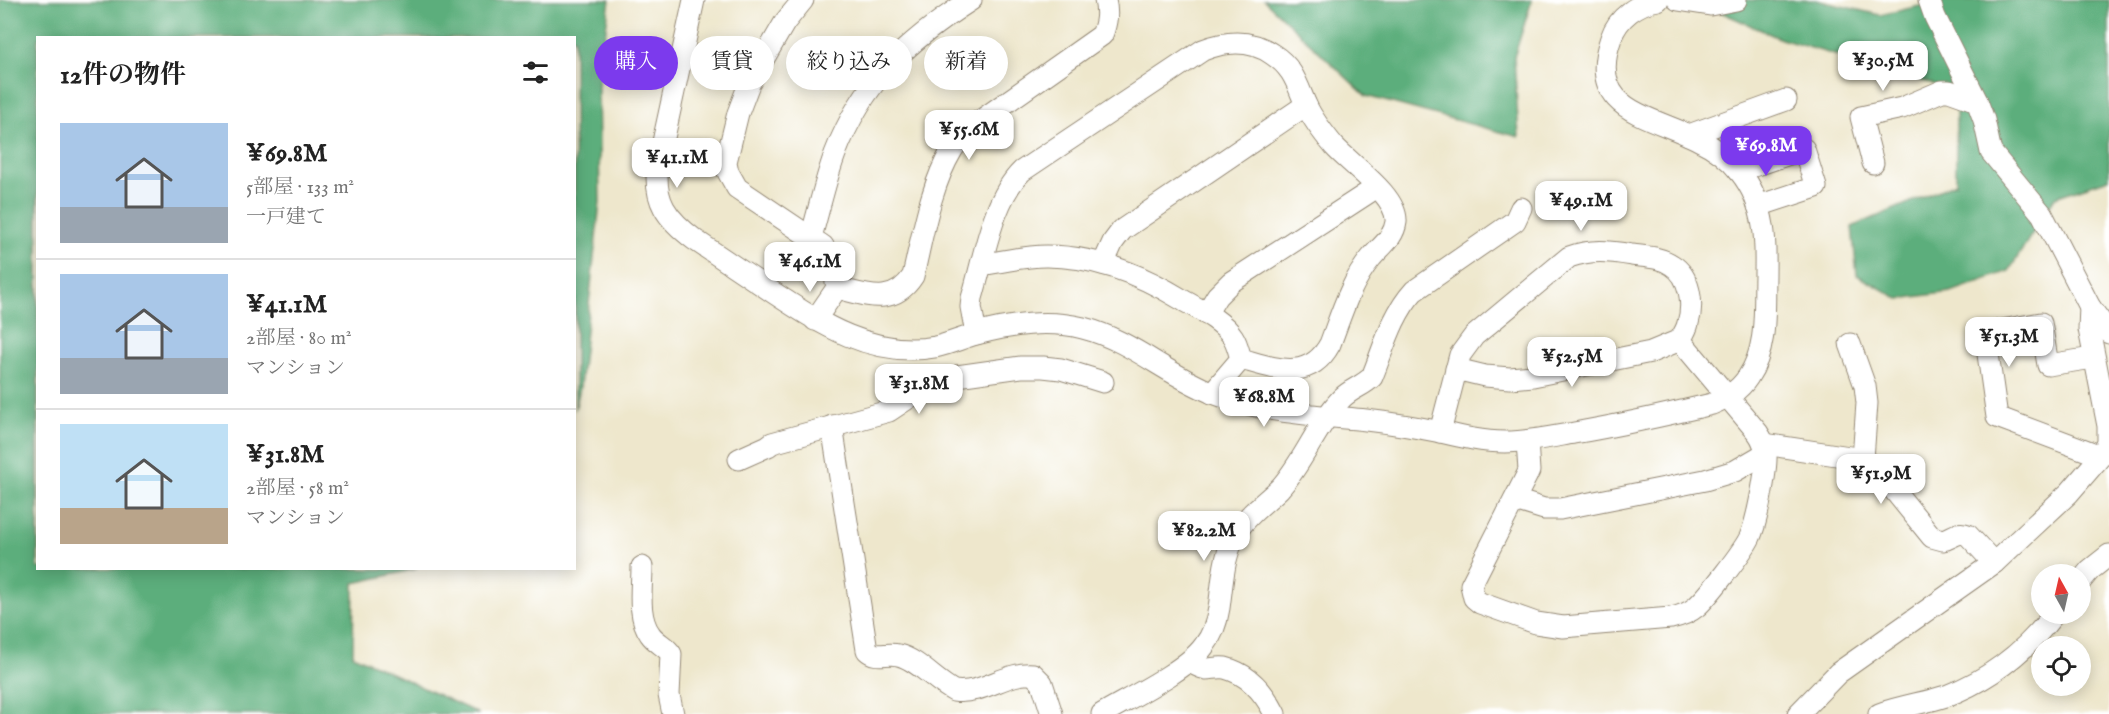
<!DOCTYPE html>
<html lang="ja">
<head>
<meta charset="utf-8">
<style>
	body { margin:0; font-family:"IM FELL English","Noto Serif JP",serif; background:#f6f6f6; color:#222; height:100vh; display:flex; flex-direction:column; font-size:22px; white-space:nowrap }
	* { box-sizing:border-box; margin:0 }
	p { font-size:20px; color:#767676 }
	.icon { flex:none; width:33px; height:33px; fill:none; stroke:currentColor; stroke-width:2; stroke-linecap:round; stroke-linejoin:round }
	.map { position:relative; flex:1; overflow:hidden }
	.panel { position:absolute; left:36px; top:36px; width:540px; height:534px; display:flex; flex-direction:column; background:#fff; border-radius:0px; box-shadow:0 3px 15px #0003 }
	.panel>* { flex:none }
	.top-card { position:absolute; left:594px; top:36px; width:570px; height:54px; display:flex; gap:12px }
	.needle { width:39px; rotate:352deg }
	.tools { position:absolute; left:2031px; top:564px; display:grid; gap:12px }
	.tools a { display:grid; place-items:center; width:60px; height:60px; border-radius:50%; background:#fff; box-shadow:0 3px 15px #0003; font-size:30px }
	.price { position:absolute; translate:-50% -51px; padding:0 14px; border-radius:12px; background:#fff; color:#222; font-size:20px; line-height:39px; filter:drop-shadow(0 2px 3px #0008) }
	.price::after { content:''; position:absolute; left:50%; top:36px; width:18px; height:14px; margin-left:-9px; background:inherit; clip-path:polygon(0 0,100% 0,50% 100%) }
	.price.on { background:#7c3aed; color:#fff }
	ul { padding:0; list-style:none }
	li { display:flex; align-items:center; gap:18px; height:150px; padding:0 24px }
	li+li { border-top:2px solid #e0e0e0 }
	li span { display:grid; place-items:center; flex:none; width:168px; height:120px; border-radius:0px; color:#555 }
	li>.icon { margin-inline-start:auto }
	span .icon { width:72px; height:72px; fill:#fffc; stroke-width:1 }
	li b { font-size:26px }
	h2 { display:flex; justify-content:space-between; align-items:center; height:72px; padding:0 24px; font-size:26px }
	.chip { padding:0 21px; border-radius:27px; background:#fff; box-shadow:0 3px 15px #0003; font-size:21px; line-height:54px }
	.chip.on { background:#7c3aed; color:#fff }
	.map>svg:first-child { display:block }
	.forest { fill:#5bae7b; stroke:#4b6c4c; stroke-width:1.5 }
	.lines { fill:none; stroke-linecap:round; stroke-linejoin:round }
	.minor-casing { stroke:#948875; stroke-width:23 }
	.minor { stroke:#fff; stroke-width:21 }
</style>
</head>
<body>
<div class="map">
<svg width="2109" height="714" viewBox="0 0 2109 714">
	<rect width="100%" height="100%" fill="#fff"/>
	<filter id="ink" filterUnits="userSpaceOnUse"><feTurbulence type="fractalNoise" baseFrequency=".0167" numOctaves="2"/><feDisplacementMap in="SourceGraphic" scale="12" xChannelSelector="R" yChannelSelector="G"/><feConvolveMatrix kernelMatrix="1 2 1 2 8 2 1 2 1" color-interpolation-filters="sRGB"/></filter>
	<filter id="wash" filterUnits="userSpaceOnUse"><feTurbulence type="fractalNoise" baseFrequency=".008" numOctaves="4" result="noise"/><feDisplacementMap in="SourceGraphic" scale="24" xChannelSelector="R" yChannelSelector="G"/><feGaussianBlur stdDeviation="1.35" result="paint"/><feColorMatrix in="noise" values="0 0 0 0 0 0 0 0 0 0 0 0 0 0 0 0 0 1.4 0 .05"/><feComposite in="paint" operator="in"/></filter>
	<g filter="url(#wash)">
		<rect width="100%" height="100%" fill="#eee7cc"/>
		<g class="forest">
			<polygon points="0,0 610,0 598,86 600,202 580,387 575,410 574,38 38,38 38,568 417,569 354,583 353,655 479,714 0,714"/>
			<polygon points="1264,0 1532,0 1514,57 1519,137 1366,96"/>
			<polygon points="1694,0 1816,0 1880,15 1945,0 2109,0 2109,179 2055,197 2009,271 1951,292 1899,299 1857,275 1852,227 1956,183 1956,91 1781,39"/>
		</g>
	</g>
	<g filter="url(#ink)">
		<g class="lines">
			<defs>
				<g id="minor">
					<path d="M694 0 658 165C653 201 667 219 695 240 720 257 746 274 771 291 821 324 872 358 935 347 949 344 962 338 976 334 1011 325 1047 319 1083 328 1131 340 1167 375 1213 393 1263 413 1314 415 1366 420 1392 423 1416 427 1441 432 1462 437 1483 442 1505 442 1528 442 1551 437 1574 433 1620 425 1666 415 1712 404 1726 398 1739 391 1748 377 1768 348 1764 310 1765 276 1765 259 1766 242 1763 226 1760 207 1752 187 1740 172 1729 158 1712 146 1697 139 1650 115 1585 111 1611 38 1618 17 1638 3 1658 0"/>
					<path d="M803 0 785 22 749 84 738 113 726 162 728 172 737 188 823 246C832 259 835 272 837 288L815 320"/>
					<polyline points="1678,0 1710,5 1736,0"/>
					<polyline points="1929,0 1935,17 1977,101 1984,120 1991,152 2042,214 2090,307 2109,333"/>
					<polyline points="1689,135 1786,100"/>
					<polyline points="1873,163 1861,117 1902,108 1942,91 1949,91 1977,101"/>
					<polyline points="1739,171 1804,149 1816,187 1758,206"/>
					<path d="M811 237C819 210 825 181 835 154 863 81 907 41 971 0"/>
					<polyline points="1103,264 1113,242 1122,230 1306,105"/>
					<path d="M982 265C1003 261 1025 256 1046 256 1095 256 1140 274 1181 299 1198 309 1222 320 1233 337 1237 343 1239 352 1241 359L1212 393"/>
					<path d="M837 288C867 295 893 307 913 276 923 234 930 187 952 150 957 142 964 135 970 128L1102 35C1107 22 1108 13 1105 0"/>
					<polyline points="1206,314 1217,296 1231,282 1377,187"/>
					<path d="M976 334 971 307 972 298C984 258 992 200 1022 171L1203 50C1226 41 1250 39 1272 54 1293 67 1297 84 1306 105 1313 120 1324 134 1334 146 1351 165 1398 196 1396 222 1394 238 1380 247 1371 258 1350 283 1341 315 1330 344 1309 383 1274 368 1241 359"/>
					<polyline points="1850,344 1865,386 1867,403 1863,459"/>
					<polyline points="2093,358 2048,365 2041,323 1985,333 1997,417 2101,456"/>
					<polyline points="1456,369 1485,376 1510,378 1533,376 1651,352 1680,340"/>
					<path d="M832 426 867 650C876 659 887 652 898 655 917 659 936 682 954 691 983 695 1007 671 1033 674L1042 683 1052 714"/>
					<path d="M1440 432 1460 355 1474 336 1569 257C1591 249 1609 251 1632 255 1646 257 1661 257 1672 265 1690 276 1694 304 1688 323 1687 329 1683 335 1680 340L1758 433C1763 440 1765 446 1766 454 1767 470 1757 522 1750 537 1744 550 1708 597 1696 607 1689 613 1680 616 1671 618L1563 627 1536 623 1480 603 1474 598 1471 585 1529 471 1527 441"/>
					<path d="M1764 444 1863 459 1876 468 1932 537 1943 540C1953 538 1957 530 1968 535L1994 563"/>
					<polyline points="739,459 768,446 772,443 889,411 922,389 957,376 1021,367 1043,367 1061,369 1103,382"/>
					<polyline points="1515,500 1544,509 1560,509 1705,480 1735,471 1766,453"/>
					<path d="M642 567C642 588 637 616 650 634 656 643 666 646 671 654L669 695 673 714"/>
					<polyline points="2080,582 2090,570 2109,555"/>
					<path d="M1189 662C1194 664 1200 668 1206 669 1212 669 1218 667 1225 668 1249 674 1264 692 1275 714"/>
					<path d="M1102 714C1129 698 1187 670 1204 646 1212 636 1217 621 1219 608 1223 580 1223 555 1238 530 1248 514 1267 501 1280 488 1304 462 1317 424 1342 398 1351 389 1363 386 1372 377 1384 348 1392 315 1414 291L1515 221 1521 208"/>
					<polyline points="1798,714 1838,673 1994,563 2069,493 2101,456 2108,443 2108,426 2089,329 2090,307"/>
					<path d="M1879 714C1901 706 1924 703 1946 696 1991 679 2025 652 2054 614"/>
				</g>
			</defs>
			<use href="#minor" class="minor-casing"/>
			<use href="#minor" class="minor"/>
		</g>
	</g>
</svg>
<div class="tools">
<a><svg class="needle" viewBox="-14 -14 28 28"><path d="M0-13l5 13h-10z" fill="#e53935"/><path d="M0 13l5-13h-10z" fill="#767676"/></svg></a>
<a><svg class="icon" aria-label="locate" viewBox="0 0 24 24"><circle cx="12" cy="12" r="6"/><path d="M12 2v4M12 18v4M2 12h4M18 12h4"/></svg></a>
</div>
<b class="price" style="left:1883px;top:92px">¥30.5M</b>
<b class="price" style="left:969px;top:161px">¥55.6M</b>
<b class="price on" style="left:1766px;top:177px">¥69.8M</b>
<b class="price" style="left:677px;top:189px">¥41.1M</b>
<b class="price" style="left:1581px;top:232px">¥49.1M</b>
<b class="price" style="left:810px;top:293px">¥46.1M</b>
<b class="price" style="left:2009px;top:368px">¥51.3M</b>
<b class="price" style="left:1572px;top:388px">¥52.5M</b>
<b class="price" style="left:919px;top:415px">¥31.8M</b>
<b class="price" style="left:1264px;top:428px">¥68.8M</b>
<b class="price" style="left:1881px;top:505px">¥51.9M</b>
<b class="price" style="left:1204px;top:562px">¥82.2M</b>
<div class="top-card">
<a class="chip on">購入</a>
<a class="chip">賃貸</a>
<a class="chip">絞り込み</a>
<a class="chip">新着</a>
</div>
<section class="panel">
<h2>12件の物件<svg class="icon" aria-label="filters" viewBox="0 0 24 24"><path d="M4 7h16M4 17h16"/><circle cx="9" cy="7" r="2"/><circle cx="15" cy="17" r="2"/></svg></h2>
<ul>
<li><span style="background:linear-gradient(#a9c7e8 70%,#9aa5b1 0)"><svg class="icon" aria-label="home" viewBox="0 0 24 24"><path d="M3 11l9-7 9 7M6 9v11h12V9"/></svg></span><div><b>¥69.8M</b><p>5部屋 · 133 m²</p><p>一戸建て</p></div></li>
<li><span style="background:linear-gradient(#a9c7e8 70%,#9aa5b1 0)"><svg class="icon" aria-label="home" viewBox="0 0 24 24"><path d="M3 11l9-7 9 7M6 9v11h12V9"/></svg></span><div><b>¥41.1M</b><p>2部屋 · 80 m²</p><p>マンション</p></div></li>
<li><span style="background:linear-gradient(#bfe0f5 70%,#b9a48a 0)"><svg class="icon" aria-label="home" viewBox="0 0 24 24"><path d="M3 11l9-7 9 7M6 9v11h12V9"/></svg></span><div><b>¥31.8M</b><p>2部屋 · 58 m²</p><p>マンション</p></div></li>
</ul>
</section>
</div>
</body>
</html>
